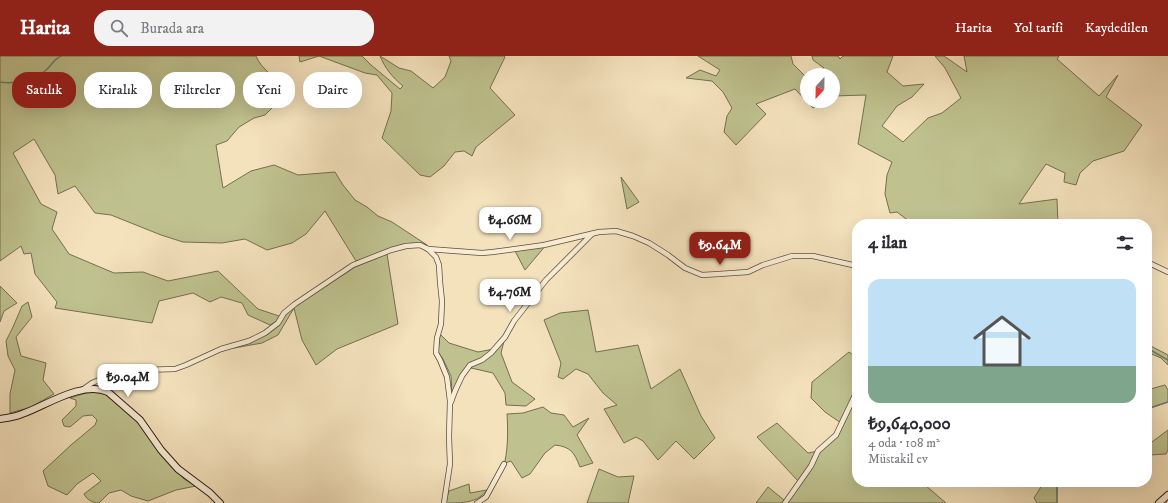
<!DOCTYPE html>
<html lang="tr">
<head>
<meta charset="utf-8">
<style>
	body { margin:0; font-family:"IM FELL DW Pica",serif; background:#f2f2f3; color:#2b2b33; height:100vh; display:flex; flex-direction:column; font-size:15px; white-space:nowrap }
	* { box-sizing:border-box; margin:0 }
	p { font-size:13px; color:#7c7c81 }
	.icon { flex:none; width:22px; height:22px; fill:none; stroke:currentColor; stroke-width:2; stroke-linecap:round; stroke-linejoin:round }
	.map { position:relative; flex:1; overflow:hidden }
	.details { position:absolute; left:852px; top:163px; width:300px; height:268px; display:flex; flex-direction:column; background:#fff; border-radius:16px; box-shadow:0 4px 16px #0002 }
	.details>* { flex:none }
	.banner { position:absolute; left:12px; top:16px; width:380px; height:36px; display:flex; gap:8px }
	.needle { width:26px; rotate:202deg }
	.controls { position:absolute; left:800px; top:12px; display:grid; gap:8px }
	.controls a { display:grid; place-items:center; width:40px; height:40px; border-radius:50%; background:#fff; box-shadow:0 4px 16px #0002; font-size:20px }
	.price { position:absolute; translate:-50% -34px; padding:0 9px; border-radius:8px; background:#fff; color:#222; font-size:13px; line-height:26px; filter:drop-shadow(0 1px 2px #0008) }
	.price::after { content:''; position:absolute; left:50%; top:24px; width:12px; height:9px; margin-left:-6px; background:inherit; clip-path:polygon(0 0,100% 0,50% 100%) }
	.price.selected { background:#8f2418; color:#fff }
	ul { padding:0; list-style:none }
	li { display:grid; align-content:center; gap:8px; height:212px; padding:0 16px }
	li+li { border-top:1px solid #e1e1e2 }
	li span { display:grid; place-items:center; height:124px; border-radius:12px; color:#555 }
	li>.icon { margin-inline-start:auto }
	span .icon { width:72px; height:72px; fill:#fffc; stroke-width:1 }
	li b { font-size:17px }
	h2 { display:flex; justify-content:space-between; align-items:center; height:48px; padding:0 16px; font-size:17px }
	.chip { padding:0 14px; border-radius:16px; background:#fff; box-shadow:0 4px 16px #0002; font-size:14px; line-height:36px }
	.chip.selected { background:#8f2418; color:#fff }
	header { display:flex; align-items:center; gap:24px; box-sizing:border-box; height:56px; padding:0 20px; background:#8f2418; color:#fff }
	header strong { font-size:19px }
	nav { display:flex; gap:22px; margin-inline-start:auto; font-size:14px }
	.search { width:280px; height:36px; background:#f2f2f3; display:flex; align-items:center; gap:10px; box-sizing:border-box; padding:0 14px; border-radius:16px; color:#7c7c81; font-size:15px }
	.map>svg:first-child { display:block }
	.green { fill:#bfc28f; stroke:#746f51 }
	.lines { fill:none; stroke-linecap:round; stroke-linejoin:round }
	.stream { stroke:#6e7d6f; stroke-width:1.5 }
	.street-casing { stroke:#5c4e3e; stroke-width:6 }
	.secondary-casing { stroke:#291c13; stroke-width:8 }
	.street { stroke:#f8ecd4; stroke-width:4.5 }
	.secondary { stroke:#f8ecd4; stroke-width:6 }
</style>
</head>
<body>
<header>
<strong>Harita</strong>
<div class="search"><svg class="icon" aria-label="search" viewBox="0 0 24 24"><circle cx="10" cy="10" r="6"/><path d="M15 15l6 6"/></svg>Burada ara</div>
<nav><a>Harita</a><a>Yol tarifi</a><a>Kaydedilen</a></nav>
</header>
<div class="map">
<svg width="1168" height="447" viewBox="0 0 1168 447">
	<rect width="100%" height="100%" fill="#f4e2bd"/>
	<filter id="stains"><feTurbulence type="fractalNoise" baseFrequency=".005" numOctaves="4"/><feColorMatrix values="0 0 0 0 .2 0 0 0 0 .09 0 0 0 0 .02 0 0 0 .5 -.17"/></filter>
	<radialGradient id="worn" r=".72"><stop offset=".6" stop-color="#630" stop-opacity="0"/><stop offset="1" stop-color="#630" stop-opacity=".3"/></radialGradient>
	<g class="green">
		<path d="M0 0H256C261 14 279 23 288 36L265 59 254 62 239 71 227 85 216 89 223 132 251 115 274 109 298 119 335 116 343 129 355 144 367 151 378 160 392 166 427 189 419 188 356 205 325 155 306 178 292 187 267 194 245 183 222 187 183 186 161 179 111 159 95 157 75 130 58 138 55 119 34 83 13 97 41 148 57 156 52 173 69 198 114 217 143 216 168 225 218 215 258 253 279 260 276 266 270 269 248 259 242 247 221 241 210 246 193 237 159 245 152 267 55 252 57 246 35 218 31 197 24 198 21 190 0 205Z"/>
		<path d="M299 0H362L371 9 400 33 403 30C392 21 385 12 380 0L399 12 411 15 433 32 445 21 451 5 449 0H504L505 1 490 32 515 59 476 91 472 100 464 95 455 96 444 110 430 121 420 119 382 82 391 55 392 37 377 19 365 17 319 0 300 6Z"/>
		<polygon points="698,0 791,0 793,8 805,20 807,19 807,45 824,45 813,52 795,33 756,48 766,58 736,89 724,76 727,60 732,52 723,36 712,25 686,22 700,14 716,20 720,14"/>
		<polygon points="812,0 838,0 840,3 843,0 893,0 887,16 903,30 924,28 912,41 897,50 882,70 903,86 928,62 942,57 961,42 945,12 935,0 944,0 967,16 964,0 1059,0 1057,3 1099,40 1118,19 1106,41 1142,69 1124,95 1093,105 1080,117 1076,129 1064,126 1065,117 1046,108 1019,148 1057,143 1058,168 911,168 910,166 897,156 890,157 885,138 887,119 892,106 858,88 866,39 833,40 833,19 808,19 824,12 813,4"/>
		<polygon points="621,121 639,146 627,153"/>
		<polygon points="547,188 525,214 514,193"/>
		<polygon points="387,198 398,268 337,293 316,309 302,284 294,252 278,279 262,287 234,292 252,286 267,278 280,268 285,258 294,251 355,211"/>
		<polygon points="0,230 17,247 4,255 0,266"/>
		<polygon points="28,246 32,261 16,281 21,300 46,307 43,324 54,338 31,351 10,357 10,338 15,314 8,300 6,285 13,271 22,250"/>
		<polygon points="588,254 596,296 638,289 651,333 680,313 701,360 715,382 694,403 676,385 658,404 643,385 636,381 624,387 604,353 617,349 603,337 588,318 576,313 563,323 558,321 561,307 544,264 560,257"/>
		<polygon points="440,278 449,287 478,296 493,293 461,319 452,337 451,320 443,303 438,296"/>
		<polygon points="504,285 501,297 512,326 535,343 526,350 506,349 505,337 493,317 471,312 472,310 485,304 493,298"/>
		<polygon points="1147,288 1168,299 1168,309 1161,302 1147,296"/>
		<polygon points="849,296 857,302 857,426 928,426 925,429 946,447 788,447 799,426 757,381 777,367 808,397 818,395 836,379 841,367 825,356 811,342 812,326"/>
		<polygon points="1165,329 1168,334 1168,346 1147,353 1147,334"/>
		<path d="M97 335 106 339 139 366 167 405 184 423 196 430 176 434 148 445 131 440 121 434 109 437 99 447C93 447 87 444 84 438L101 425 93 417 77 428 67 439 48 430 43 415 71 389 95 369 97 364 92 359 83 360 70 371 64 370 62 364 76 350V344L70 342 86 337Z"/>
		<path d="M543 351 551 357 564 359 573 371 589 362 577 379 593 407 580 411C574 396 571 391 555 389L545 397 530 418 522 422 511 405 505 407V405C508 390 508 374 507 358L523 357Z"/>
		<polygon points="1168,374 1168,394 1166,398 1150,399 1148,389"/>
		<polygon points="599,413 618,421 634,420 628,447 587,447"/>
		<polygon points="1044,426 1057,426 1057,447 1037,447 1034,442"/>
		<path d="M469 428 470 437 487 434C477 447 463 447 445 447L449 435Z"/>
		<polygon points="768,431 784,444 782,447 756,447"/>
	</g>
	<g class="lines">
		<g class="stream">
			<path d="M0 26C14 29 34 23 45 15 52 10 52 4 61 0"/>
			<polyline points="1147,292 1168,304"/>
			<polyline points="1147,353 1168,346"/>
			<polyline points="1057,447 1057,426"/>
		</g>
		<defs>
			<g id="street">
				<polyline points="428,193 482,197 493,196 544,189 599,176 616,175 633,180 649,187 668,199 685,212 702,219 719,218 748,216 763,209 792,200 813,200 857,210"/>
				<polyline points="1147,206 1168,216"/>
				<polyline points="82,334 92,327 106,321 123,316 141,314 175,313 186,309 221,293 249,285 265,277 278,267 284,257 295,248 353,209 391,194 406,190 420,189 428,193 436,201 439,209 440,226 442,245 441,268 437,282 436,297 440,304 447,321 450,345 449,381 450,408 444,447"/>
				<polyline points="451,346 455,335 462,320 470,309 482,304 491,297 505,281 514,265 546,224 592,178"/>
				<polyline points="477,447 486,441 504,408"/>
				<polyline points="785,447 811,410 818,395 836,379 857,335"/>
			</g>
			<g id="secondary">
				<path d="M0 363C7 362 15 361 22 358 45 350 83 324 108 336L140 364 161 394 178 413 210 437 220 447"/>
				<polyline points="1159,447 1168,439"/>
			</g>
		</defs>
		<use href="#street" class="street-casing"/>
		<use href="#secondary" class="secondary-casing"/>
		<use href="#street" class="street"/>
		<use href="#secondary" class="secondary"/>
	</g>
	<rect width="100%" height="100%" filter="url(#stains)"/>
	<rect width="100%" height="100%" fill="url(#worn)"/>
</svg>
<div class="controls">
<a><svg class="needle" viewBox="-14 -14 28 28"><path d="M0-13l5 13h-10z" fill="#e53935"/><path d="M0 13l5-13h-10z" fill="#7c7c81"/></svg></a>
</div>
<b class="price" style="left:510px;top:185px">₺4.66M</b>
<b class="price selected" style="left:720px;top:210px">₺9.64M</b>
<b class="price" style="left:510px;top:257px">₺4.76M</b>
<b class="price" style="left:128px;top:342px">₺9.04M</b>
<div class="banner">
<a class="chip selected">Satılık</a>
<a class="chip">Kiralık</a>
<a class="chip">Filtreler</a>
<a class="chip">Yeni</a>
<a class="chip">Daire</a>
</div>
<section class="details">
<h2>4 ilan<svg class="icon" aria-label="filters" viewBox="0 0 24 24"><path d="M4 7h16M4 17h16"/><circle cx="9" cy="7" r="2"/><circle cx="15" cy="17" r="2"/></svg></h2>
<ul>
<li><span style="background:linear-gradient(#bfe0f5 70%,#7fa58c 0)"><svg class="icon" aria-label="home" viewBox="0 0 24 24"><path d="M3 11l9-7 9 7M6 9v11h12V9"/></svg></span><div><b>₺9,640,000</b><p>4 oda · 108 m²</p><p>Müstakil ev</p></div></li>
</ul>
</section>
</div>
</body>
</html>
